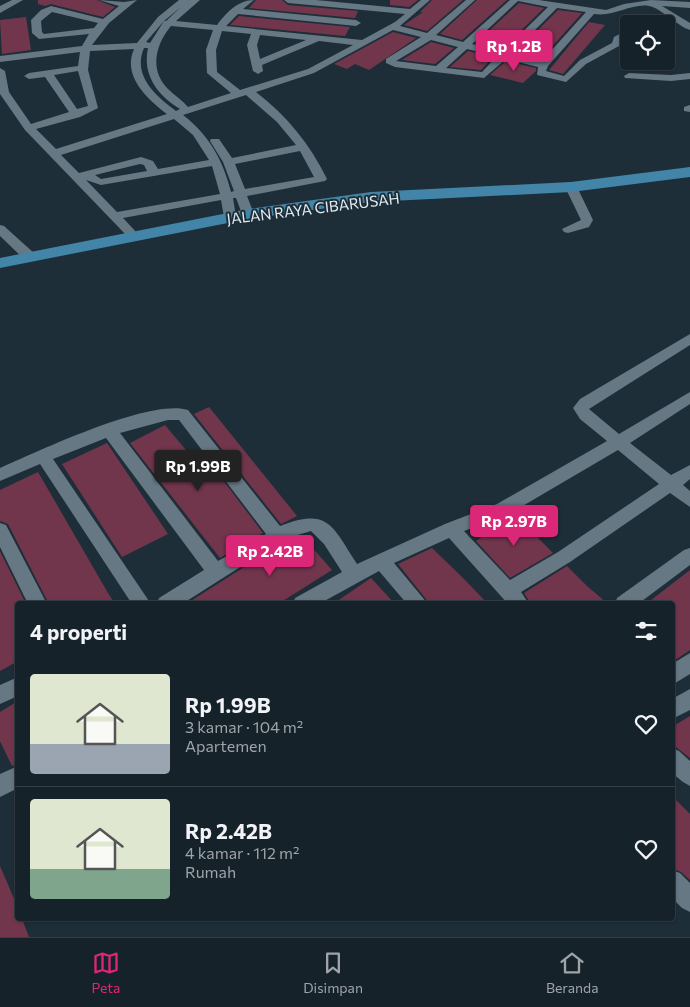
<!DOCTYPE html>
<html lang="id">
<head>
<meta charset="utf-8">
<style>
	body { margin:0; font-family:Commissioner,sans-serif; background:#1f2a32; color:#f1f3f6; height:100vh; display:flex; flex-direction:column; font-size:19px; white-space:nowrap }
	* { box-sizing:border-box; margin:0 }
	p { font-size:16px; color:#9ea4a8 }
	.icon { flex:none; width:28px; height:28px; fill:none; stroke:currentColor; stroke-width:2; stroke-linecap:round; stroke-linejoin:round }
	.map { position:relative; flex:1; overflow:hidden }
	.details { position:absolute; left:15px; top:601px; width:660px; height:320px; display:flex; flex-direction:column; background:#16222a; border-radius:5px; box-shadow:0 1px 4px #0004,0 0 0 1px #353f47 }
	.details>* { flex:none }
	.fabs { position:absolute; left:620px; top:15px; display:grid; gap:10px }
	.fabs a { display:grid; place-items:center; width:55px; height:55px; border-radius:5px; background:#16222a; box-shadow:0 1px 4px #0004,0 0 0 1px #353f47; font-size:25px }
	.price { position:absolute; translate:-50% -42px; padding:0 11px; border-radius:5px; background:#db2777; color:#fff; font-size:16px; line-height:32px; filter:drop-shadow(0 1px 2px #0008) }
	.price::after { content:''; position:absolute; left:50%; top:30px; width:15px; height:11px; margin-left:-8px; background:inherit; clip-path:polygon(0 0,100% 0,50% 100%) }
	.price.selected { background:#222; color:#fff }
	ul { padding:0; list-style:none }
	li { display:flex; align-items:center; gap:15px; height:125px; padding:0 15px }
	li+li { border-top:1px solid #353f47 }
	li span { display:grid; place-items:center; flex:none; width:140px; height:100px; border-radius:5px; color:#555 }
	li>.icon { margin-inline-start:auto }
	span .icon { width:60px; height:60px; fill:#fffc; stroke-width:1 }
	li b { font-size:21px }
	h2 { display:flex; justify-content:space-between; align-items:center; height:60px; padding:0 15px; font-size:21px }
	.tabs { display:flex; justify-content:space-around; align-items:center; height:70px; border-top:1px solid #353f47; background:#16222a; font-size:14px; color:#9ea4a8 }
	.tabs a { display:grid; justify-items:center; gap:2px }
	.tabs .selected { color:#db2777 }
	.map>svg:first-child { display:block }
	.building { fill:#72364c }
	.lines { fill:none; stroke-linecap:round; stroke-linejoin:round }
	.minor { fill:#657884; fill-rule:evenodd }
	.major { fill:#4385a8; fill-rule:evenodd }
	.labels { text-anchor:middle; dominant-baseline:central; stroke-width:4; stroke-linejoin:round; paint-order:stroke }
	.far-street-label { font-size:15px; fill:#e1ebf2; stroke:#1e2e38 }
</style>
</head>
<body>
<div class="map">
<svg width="690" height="937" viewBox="0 0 690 937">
	<rect width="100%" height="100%" fill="#1e2e38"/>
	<g class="building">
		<polygon points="38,0 97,0 115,7 103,17 51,4 45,6 38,4"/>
		<polygon points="256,0 282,0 288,5 358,11 355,18 249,8"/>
		<polygon points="390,0 418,0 409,7 390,5"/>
		<polygon points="432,0 463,0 427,31 404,25 423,12 420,12"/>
		<polygon points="477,0 507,0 462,40 440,34"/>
		<polygon points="519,3 544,8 501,50 476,43"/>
		<polygon points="558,10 582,13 540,60 515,53"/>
		<polygon points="239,16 350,27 345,36 230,25"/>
		<polygon points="26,17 31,50 2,54 0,20"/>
		<polygon points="589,22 605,25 563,74 549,70"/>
		<polygon points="393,32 416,38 369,70 355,64 347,69 334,64"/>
		<polygon points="431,42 454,48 435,64 402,60"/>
		<polygon points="468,51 493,57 481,70 450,67"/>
		<polygon points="506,61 536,68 536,71 523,83 490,75"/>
		<polygon points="209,407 234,438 297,516 281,524 194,414"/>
		<polygon points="165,425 201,468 210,463 263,533 220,558 130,443"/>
		<polygon points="107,443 168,534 122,557 62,464"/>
		<polygon points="38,472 108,593 115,604 49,604 8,524 0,521 0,490"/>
		<polygon points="515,515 553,553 510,578 476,541"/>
		<polygon points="302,536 332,570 278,604 186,604 271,550"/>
		<polygon points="432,548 462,577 488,604 430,604 398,564"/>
		<polygon points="0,551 26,604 18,604 18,661 0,671"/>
		<polygon points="567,566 587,586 608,604 531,604 524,593"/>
		<polygon points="690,570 690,650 672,662 672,604 646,604"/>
		<polygon points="371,578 395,604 333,604"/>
		<polygon points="18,701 18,764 12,766 0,741 0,712"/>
		<polygon points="690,716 690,758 672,744 672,727"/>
		<polygon points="672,796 690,814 690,880 681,872 672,868"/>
		<polygon points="0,866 18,908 18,919 22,919 29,937 0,937"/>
	</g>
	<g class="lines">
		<g class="minor">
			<polygon points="12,0 23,0 0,13 0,6"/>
			<path d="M99 0 124 2 137 0 109 23 92 45 137 43 158 17 179 0H200L176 21 217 25C226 13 238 0 254 0L243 9 356 20 361 23 356 26 238 14 226 26 362 40 395 22 405 14 288 3 284 0H316L410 9 421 0H430L400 26 427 33 466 0H475L436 35 463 42 510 0H539L606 10 624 4 651 0 690 2V8L662 6 690 23V30C677 26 661 8 649 6 631 3 615 17 594 14L548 66 546 71 564 76 580 60 612 43 614 37 629 29V36L621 40 619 46 586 64 566 82 537 75 538 67 506 59 484 78 395 67 386 63V59L421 37 393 30 314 73 256 92C287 116 310 144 327 179L325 181 247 196 254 214 248 218 242 214 236 198H233L236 217 230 221 224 217 221 200 123 218 139 235 133 239 129 238 25 130 0 94V68L5 71 9 92 31 124 69 112 45 77 29 79 24 76 29 73 78 66 80 52 0 62V56L82 46 89 34 39 39 32 33 31 20 41 10 51 6 103 19 119 6ZM518 1 548 7 502 52 472 44ZM181 7 166 21H164ZM557 8 586 12 541 62 511 54ZM52 12 98 23 94 28 44 34 42 32 41 21ZM164 21 150 43 146 42ZM171 26 213 30 206 50 207 73 231 93 188 107C182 100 174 95 167 88 149 69 156 44 171 26ZM222 31 251 34 247 45 253 71 258 74 263 71 262 65 319 41 353 45 308 69 240 90 217 72 216 50ZM260 35 306 40 260 59 257 45ZM431 40 458 47 436 66 396 61ZM144 48H148C142 75 158 96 180 109L176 111C156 96 132 76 144 48ZM134 49C122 76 147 99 167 114L56 149 36 129 80 117 98 108 88 70 90 51ZM467 49 497 56 482 72 446 68ZM78 71 88 106 77 109 54 75ZM246 95 277 122 296 145 232 158 219 139H211L210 141 223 162 234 191 231 192C223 160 209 135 183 115ZM174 119 193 135 209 160 158 169 153 161 141 157 79 173 61 155ZM300 151 314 177 245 189 235 164ZM140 164 144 165 147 171 101 179 95 175ZM212 166 220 194 117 212 86 180 101 185Z"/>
			<polygon points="629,73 671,75 690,73 690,79 671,81 625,78 624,76"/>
			<polygon points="690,105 690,112 684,111 684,107"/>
			<polygon points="571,183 577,187 593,220 589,227 568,233 564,232 562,229 581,220 565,187"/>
			<polygon points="0,225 4,226 35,254 36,257 35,260 25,260 0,236"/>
			<path d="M690 334V345L589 409 619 434 690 392V404L630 443 671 475 690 465V479L683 485 690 491V507L670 493 570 562 521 592 529 604H508L449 538 394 563 428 604H407L379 571 319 604H293L295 598 342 572 324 544 311 531 291 537 270 548 182 604H157L159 598 204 570 106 438 53 459 151 604H132L40 464 0 481V468C39 451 150 398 188 410L280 526C329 507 332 526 357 564L445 524 497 504 607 441 580 419 573 408 580 399ZM168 420H179L266 534 218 561 120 433ZM618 450 659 484 558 552 510 580 464 531 509 514Z"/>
			<polygon points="0,523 6,525 47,604 28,604 0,547"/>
			<polygon points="690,548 690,565 638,604 615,604 617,598 684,550"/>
			<polygon points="690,653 690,674 672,685 672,664"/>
			<polygon points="18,677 18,696 0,704 0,685"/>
			<polygon points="690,689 690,710 672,719 672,699"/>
			<polygon points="672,748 679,751 690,761 690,786 683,782 672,773"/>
			<polygon points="18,766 18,788 0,797 0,774"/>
			<polygon points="672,870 680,873 690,883 690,912 682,908 672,898"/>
		</g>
		<polygon class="major" points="690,167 690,177 571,192 371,202 248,219 0,268 0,258 248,209 371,192 571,182"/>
	</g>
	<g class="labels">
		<g class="far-street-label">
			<text transform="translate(313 208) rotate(-7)">JALAN RAYA CIBARUSAH</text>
		</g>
	</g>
</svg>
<div class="fabs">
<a><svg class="icon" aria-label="locate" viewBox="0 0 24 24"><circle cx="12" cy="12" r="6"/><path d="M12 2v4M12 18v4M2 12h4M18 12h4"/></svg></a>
</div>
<b class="price" style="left:514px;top:72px">Rp 1.2B</b>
<b class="price selected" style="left:198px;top:492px">Rp 1.99B</b>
<b class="price" style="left:514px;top:547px">Rp 2.97B</b>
<b class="price" style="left:270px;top:577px">Rp 2.42B</b>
<section class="details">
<h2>4 properti<svg class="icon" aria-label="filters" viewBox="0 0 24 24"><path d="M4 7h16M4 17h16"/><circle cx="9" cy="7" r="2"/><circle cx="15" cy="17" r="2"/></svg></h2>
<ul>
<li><span style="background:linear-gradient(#dfe7d0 70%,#9aa5b1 0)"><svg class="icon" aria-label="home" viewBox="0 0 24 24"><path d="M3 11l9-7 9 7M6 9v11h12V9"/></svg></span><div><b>Rp 1.99B</b><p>3 kamar · 104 m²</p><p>Apartemen</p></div><svg class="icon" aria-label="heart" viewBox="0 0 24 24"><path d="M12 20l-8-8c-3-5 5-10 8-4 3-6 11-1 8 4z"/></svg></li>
<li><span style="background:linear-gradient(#dfe7d0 70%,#7fa58c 0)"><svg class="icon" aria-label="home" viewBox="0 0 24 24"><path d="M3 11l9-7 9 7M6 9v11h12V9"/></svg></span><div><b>Rp 2.42B</b><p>4 kamar · 112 m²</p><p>Rumah</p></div><svg class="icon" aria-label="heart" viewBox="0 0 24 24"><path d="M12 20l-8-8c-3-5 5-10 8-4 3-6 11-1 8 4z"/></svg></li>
</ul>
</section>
</div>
<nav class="tabs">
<a class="selected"><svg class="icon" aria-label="map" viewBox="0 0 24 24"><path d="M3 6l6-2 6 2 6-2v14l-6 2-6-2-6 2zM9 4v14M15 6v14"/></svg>Peta</a>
<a><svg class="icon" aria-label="saved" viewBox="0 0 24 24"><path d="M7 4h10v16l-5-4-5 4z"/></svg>Disimpan</a>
<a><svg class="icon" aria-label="home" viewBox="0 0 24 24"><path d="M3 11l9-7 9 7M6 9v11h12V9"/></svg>Beranda</a>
</nav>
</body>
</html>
